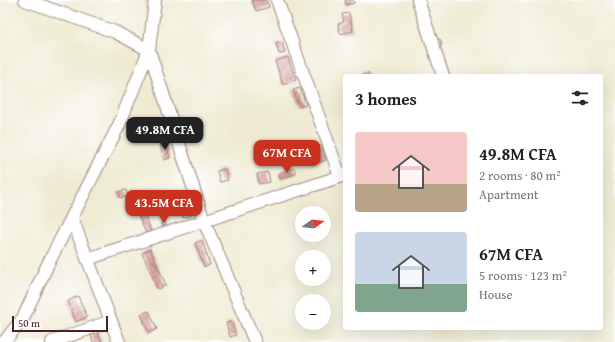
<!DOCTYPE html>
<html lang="en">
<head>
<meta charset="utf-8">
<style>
	body { margin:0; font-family:"Gentium Book Plus",serif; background:#f6f6f6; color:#222; height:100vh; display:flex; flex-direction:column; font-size:15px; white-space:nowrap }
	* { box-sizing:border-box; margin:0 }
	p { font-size:13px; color:#767676 }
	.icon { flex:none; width:22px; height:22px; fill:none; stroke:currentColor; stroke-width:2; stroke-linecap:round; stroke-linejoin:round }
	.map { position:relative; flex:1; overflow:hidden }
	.details { position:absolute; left:343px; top:74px; width:260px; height:256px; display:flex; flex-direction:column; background:#fff; border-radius:4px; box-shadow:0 4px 16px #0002 }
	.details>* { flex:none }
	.needle { width:26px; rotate:75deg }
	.tools { position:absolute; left:295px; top:206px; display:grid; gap:8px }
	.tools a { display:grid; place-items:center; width:36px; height:36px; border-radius:50%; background:#fff; box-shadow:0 4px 16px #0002; font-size:20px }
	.scale { position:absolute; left:12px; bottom:10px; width:96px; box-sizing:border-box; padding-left:4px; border:2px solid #4a1f2b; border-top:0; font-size:11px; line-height:14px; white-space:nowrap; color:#4a1f2b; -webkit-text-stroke:3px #fff; paint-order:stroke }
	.price { position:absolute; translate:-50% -34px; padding:0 9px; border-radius:8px; background:#c8321e; color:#fff; font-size:13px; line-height:26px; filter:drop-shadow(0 1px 2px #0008) }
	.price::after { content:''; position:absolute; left:50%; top:24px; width:12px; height:9px; margin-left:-6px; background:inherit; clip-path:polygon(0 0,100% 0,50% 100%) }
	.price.selected { background:#222; color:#fff }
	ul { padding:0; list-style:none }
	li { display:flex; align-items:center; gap:12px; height:100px; padding:0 12px }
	li span { display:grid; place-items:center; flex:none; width:112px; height:80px; border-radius:4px; color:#555 }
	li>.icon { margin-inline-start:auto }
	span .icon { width:48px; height:48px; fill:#fffc; stroke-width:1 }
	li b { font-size:17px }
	h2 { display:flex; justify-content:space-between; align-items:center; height:48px; padding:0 12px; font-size:17px }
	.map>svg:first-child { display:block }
	.building { fill:url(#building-cross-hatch) }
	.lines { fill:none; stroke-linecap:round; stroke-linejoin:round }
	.minor-casing { stroke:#9c857f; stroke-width:14 }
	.minor { stroke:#fff; stroke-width:12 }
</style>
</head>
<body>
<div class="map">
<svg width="615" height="342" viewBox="0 0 615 342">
	<defs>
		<pattern id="building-cross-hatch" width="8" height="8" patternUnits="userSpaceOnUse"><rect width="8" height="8" fill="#d9a29f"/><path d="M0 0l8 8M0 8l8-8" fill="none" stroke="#b28382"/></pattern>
	</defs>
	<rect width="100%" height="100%" fill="#fff"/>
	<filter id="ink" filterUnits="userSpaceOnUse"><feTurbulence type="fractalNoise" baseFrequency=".025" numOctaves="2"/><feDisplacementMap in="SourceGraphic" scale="8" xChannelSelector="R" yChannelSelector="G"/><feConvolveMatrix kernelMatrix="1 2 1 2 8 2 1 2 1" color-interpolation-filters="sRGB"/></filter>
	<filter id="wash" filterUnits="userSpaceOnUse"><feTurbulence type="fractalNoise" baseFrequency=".012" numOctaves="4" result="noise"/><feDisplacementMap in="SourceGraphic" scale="16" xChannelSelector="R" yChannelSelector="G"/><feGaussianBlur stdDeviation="0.9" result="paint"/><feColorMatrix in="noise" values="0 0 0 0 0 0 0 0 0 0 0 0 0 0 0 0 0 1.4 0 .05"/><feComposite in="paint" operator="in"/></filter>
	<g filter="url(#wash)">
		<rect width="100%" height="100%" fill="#efebd3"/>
		<g id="blocks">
			<g class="building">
				<polygon points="252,0 266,0 269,7 256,11"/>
				<polygon points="345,0 353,0 354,3 346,5"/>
				<polygon points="349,13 353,31 340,34 338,24 344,22 342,14"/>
				<polygon points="440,39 442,45 435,47 433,41"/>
				<polygon points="282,42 285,53 279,54 276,44"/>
				<polygon points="288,57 296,80 283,85 275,61"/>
				<polygon points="368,73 369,76 359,76"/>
				<polygon points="300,88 306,105 300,107 293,90"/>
				<polygon points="166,143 170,158 164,160 160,144"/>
				<polygon points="322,146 326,160 318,162 313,148"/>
				<polygon points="294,168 296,174 280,179 279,173"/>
				<polygon points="225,169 228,180 220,182 217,171"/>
				<polygon points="268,172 270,182 259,184 257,174"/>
				<polygon points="126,190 128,196 120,198 118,192"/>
				<polygon points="135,194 138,200 130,203 128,198"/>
				<polygon points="188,202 192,215 183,218 180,204"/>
				<polygon points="144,213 151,231 146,233 138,215"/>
				<polygon points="165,221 166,225 162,227 161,223"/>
				<polygon points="202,240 210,265 204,267 195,243"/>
				<polygon points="150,249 166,285 158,289 142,253"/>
				<polygon points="78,296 87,317 76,322 68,301"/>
				<polygon points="149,311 157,329 149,333 141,314"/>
				<polygon points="232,322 236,335 230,337 226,323"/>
				<polygon points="98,333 102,342 93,342 91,335"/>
			</g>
		</g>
	</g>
	<g filter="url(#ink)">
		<use href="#blocks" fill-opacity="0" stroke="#9c857f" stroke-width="1"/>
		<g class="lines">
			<defs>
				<g id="minor">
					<polyline points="25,0 115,32 149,50 204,221 255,342"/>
					<polyline points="277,0 340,176"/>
					<polyline points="418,0 443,76"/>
					<polyline points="72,218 119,342"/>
					<polyline points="87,259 345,175"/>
					<polyline points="4,342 23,318 48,264 119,125 149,50 155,0"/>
					<polyline points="52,342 111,321"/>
				</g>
			</defs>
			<use href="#minor" class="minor-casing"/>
			<use href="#minor" class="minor"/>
		</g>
	</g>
</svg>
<div class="tools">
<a><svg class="needle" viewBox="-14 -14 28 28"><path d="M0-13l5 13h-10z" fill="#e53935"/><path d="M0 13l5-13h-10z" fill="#767676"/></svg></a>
<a>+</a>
<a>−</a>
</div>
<div class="scale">50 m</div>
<b class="price selected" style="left:165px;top:151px">49.8M CFA</b>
<b class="price" style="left:287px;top:174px">67M CFA</b>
<b class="price" style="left:164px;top:224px">43.5M CFA</b>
<section class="details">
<h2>3 homes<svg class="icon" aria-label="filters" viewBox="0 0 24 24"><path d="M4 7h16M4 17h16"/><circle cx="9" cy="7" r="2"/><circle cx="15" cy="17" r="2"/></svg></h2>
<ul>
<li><span style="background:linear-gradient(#f6c9c9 65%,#b9a48a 0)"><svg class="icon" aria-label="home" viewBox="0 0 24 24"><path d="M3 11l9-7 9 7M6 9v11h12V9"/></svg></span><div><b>49.8M CFA</b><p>2 rooms · 80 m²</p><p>Apartment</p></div></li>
<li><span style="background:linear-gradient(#c9d6e8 65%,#7fa58c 0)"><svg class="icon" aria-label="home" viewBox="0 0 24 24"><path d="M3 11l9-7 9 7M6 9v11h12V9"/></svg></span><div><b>67M CFA</b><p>5 rooms · 123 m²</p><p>House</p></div></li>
</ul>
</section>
</div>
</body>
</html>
